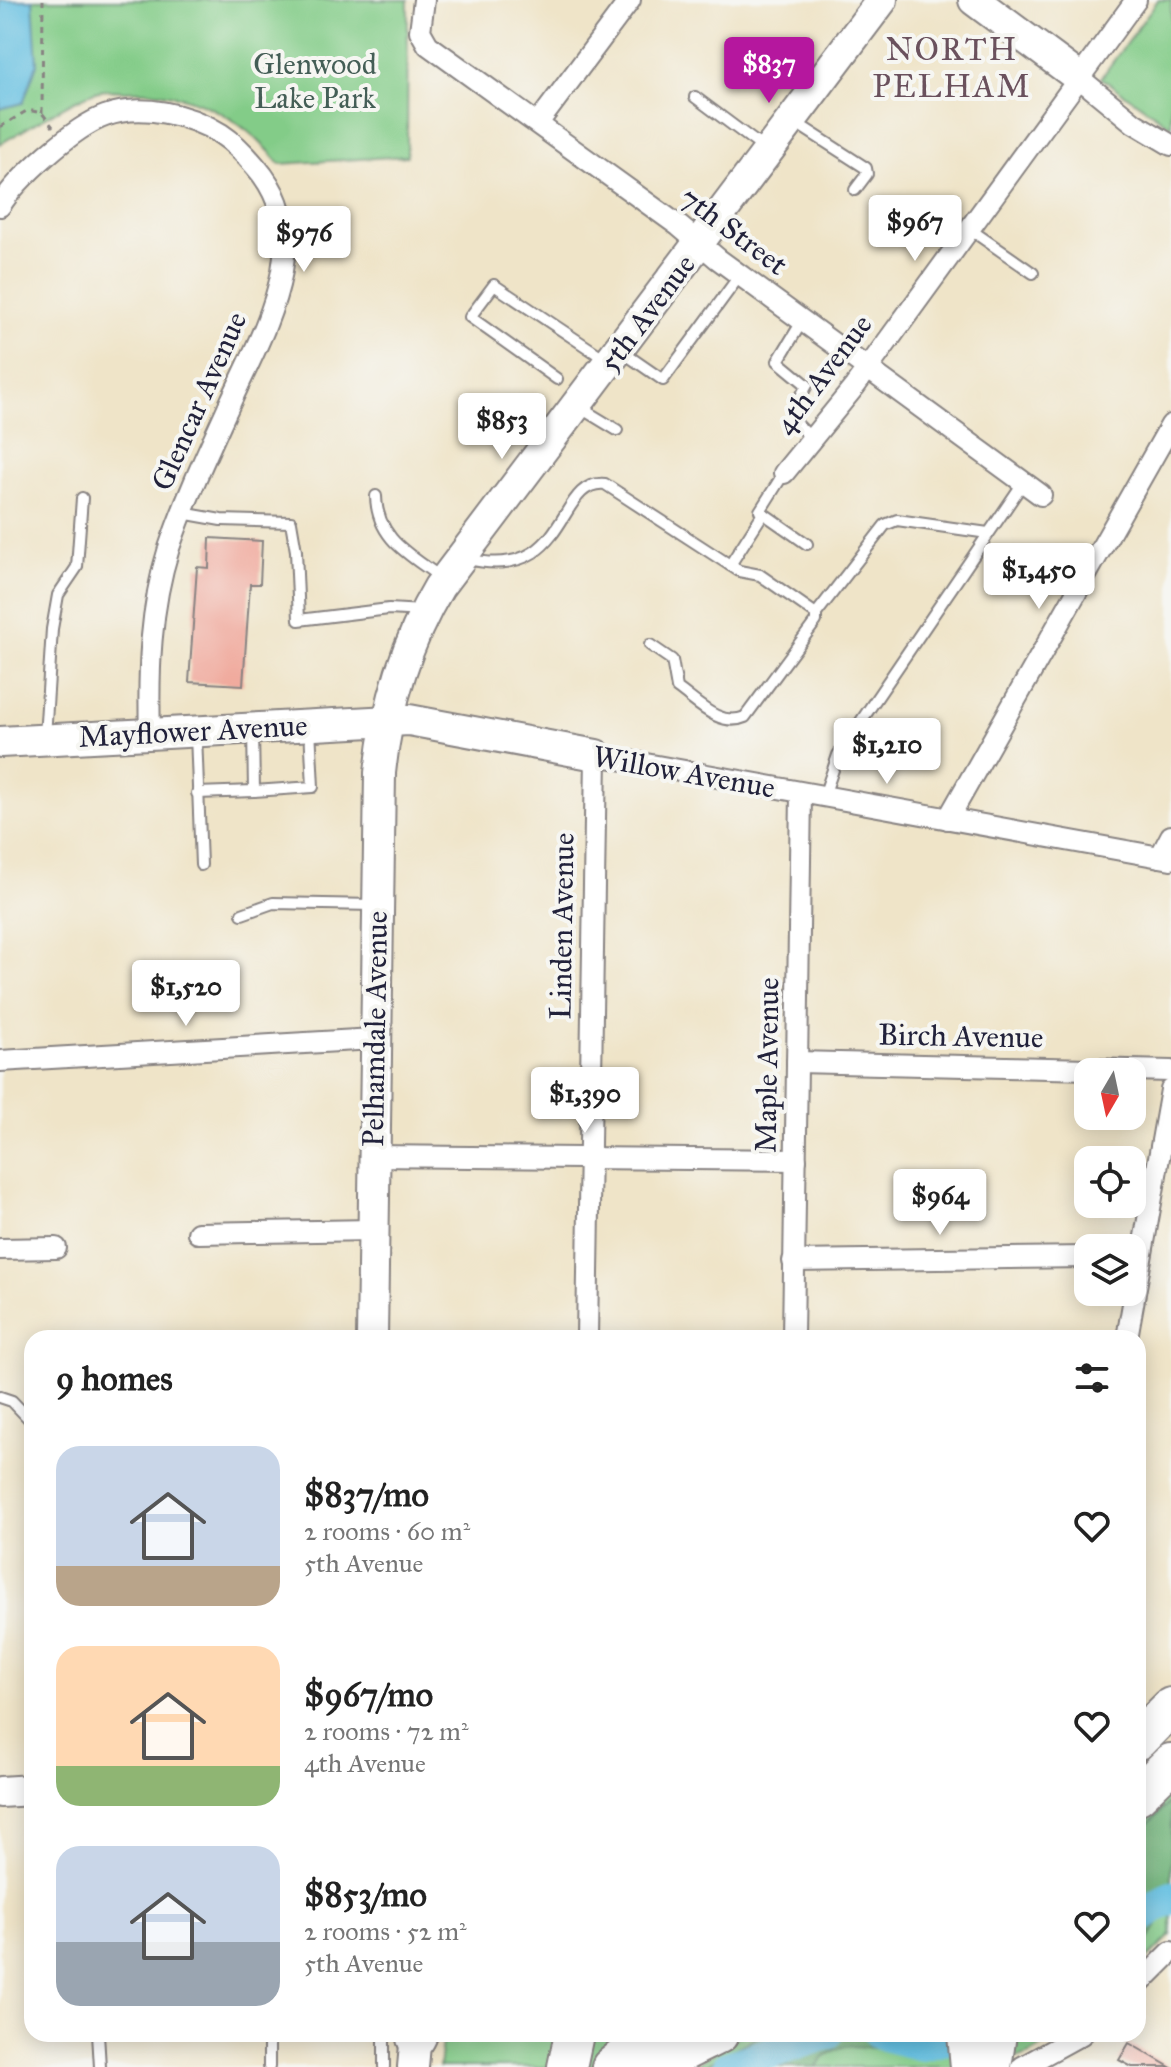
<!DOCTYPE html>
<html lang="en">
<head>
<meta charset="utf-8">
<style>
	body { margin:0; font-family:"IM FELL Great Primer",serif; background:#f2f2f2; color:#222; height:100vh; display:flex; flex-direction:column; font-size:30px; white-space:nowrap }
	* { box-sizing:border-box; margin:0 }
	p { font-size:26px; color:#767676 }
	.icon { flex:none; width:44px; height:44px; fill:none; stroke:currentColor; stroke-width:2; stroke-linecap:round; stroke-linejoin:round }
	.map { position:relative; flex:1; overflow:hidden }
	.panel { position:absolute; left:24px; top:1330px; width:1122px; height:712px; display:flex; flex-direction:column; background:#fff; border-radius:24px; box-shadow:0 4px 20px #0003 }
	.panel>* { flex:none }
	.needle { width:52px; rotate:189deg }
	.tools { position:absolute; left:1074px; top:1058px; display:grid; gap:16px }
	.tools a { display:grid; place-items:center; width:72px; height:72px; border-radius:16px; background:#fff; box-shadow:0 4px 20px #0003; font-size:40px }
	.price { position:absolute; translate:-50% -68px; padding:0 18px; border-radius:8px; background:#fff; color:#222; font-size:26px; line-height:52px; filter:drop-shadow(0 2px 4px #0008) }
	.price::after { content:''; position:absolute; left:50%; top:48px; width:24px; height:18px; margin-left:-12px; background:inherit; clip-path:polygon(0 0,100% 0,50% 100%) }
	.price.current { background:#b5179e; color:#fff }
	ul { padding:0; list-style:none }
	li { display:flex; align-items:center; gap:24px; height:200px; padding:0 32px }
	li span { display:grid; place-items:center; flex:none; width:224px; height:160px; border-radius:24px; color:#555 }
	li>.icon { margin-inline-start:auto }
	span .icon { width:96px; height:96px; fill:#fffc; stroke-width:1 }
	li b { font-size:34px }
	h2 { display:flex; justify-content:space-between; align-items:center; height:96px; padding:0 32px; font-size:34px }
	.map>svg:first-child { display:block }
	.green { fill:#83cc88; stroke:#527762; stroke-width:2 }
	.forest { fill:#6ab074; stroke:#466958; stroke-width:2 }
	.water { fill:#63bfe1; stroke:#42708e; stroke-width:2 }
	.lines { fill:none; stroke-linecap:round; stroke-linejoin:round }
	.river { stroke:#63bfe1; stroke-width:32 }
	.building { fill:#f0a89b }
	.lane-casing { stroke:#888382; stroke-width:14 }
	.street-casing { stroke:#888382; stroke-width:24 }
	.secondary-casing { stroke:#888382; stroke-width:34 }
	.highway-casing { stroke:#888382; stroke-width:42 }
	.path { stroke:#888382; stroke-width:3; stroke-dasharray:6 6; stroke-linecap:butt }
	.lane { stroke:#fff; stroke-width:10 }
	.street { stroke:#fff; stroke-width:20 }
	.secondary { stroke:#fff; stroke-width:30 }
	.highway { stroke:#fff; stroke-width:38 }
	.labels { text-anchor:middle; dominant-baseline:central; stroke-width:8; stroke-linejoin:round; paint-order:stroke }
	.park-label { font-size:30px; fill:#445e56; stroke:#f6f6f2 }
	.street-label { font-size:30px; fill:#22223b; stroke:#f6f6f2 }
	.neighbourhood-label { font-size:32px; letter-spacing:2px; fill:#6a515d; stroke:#f6f6f2 }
</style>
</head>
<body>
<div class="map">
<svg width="1171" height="2067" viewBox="0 0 1171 2067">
	<rect width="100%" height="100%" fill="#f6f6f2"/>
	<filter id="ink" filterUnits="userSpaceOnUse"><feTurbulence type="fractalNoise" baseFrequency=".0125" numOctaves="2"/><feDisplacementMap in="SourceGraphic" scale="16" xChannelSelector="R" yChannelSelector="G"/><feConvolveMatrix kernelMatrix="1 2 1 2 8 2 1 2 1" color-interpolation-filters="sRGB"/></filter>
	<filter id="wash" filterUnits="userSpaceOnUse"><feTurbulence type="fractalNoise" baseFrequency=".006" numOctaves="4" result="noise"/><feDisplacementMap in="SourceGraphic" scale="32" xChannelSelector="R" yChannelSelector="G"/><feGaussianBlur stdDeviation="1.8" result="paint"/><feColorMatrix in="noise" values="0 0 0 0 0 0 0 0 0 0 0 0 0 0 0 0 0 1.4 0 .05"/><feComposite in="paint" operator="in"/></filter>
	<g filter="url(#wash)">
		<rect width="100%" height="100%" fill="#efe4c8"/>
		<g class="green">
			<path d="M0 0H408L407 156 280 164C241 115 187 88 124 91 116 91 106 89 99 91 79 95 22 132 0 144Z"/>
			<polygon points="1158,0 1171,0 1171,126 1101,78"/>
			<polygon points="1171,1777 1171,1935 1138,1968 1138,1808"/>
			<polygon points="443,2034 560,2034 554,2067 439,2067"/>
			<polygon points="584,2034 628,2034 590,2067 580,2067"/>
			<polygon points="741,2034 953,2034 958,2067 692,2067"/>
			<path d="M1003 2034H1060C1045 2044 1027 2062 1008 2056Z"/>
		</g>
		<g class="forest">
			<polygon points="1171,1801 1171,1900 1138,1958 1138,1834"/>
			<path d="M763 2034H930L928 2048C913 2048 898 2050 883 2049 854 2046 837 2039 816 2067H700Z"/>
		</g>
		<polygon class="water" points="0,0 33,0 37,64 23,103 0,109"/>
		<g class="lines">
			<g class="river">
				<polyline points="1138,1918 1171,1897"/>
				<polyline points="880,2034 922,2045 956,2037"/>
				<polyline points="728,2067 827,2034"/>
			</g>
		</g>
		<g id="blocks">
			<g class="building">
				<polygon points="210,538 262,541 260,584 250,584 243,685 189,682 197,567 209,568"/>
				<polygon points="1129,2043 1170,2067 1132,2067 1119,2060"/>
			</g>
		</g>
	</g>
	<g filter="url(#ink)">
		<use href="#blocks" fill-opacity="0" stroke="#888382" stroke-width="2"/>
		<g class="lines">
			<defs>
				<g id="lane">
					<polyline points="695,97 766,150"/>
					<polyline points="793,121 866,168 867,174 855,190"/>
					<polyline points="968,228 1033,273"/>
					<polyline points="803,320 778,361 807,385 790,417 812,439"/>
					<polyline points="621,351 663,380 740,275"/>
					<polyline points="557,379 470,317 494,285 605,359"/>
					<polyline points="579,407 617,430"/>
					<polyline points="784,473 760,511 807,544"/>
					<path d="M376 496C377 539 409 554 440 577"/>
					<polyline points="182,513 221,520 291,522 296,551 299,620 389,609 422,611"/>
					<path d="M467 559C571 583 555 479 605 484L739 571 760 575 816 614V621L745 717C720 728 697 702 677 688L672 660 650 645"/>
					<polyline points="730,565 762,515"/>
					<polyline points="816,614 885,525 897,520 988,533"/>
					<polyline points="196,734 201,865"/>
					<polyline points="45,737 52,629 58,595 77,567 82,498"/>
					<polyline points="254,791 313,787 310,728"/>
					<polyline points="197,793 254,791 253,730"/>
					<polyline points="824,796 838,755 1023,483"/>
					<polyline points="242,914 273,903 374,905"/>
					<polyline points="0,1397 12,1401 32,1422"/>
					<polyline points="98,2034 100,2067"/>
					<polyline points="269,2034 269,2067"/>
					<polyline points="384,2067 384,2034"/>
				</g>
				<g id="street">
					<polyline points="424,0 420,31 428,45 679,226 718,259 1041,495"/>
					<polyline points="1078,77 1134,123 1171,145"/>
					<polyline points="538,123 630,0"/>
					<path d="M0 206C17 178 74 127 105 116 141 103 189 114 221 134 235 143 245 154 256 167 319 239 263 331 230 403 208 451 186 498 169 548 150 608 148 671 150 734"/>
					<polyline points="784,473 855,386 1136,0"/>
					<polyline points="948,819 1171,425"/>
					<polyline points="1160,857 1171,836"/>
					<polyline points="0,1061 374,1039"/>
					<polyline points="797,1062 1171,1071"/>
					<polyline points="373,1156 796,1160"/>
					<polyline points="198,1233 373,1230"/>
					<polyline points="0,1249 56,1248"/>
					<polyline points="793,1261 1088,1257"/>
					<polyline points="587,1338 596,755 1171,859"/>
					<polyline points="793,1338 801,793"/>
					<polyline points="1127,1338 1171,1090"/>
					<polyline points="1138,1985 1171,1952"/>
					<polyline points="1022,2067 1082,2034"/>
				</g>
				<g id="secondary">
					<polyline points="974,0 1078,77"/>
					<polyline points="0,742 409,720 596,755"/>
					<path d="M372 1338 380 773C387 707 405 644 439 587L882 0"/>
					<polyline points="0,1792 32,1790"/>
					<polyline points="413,2067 416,2034"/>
				</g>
				<g id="highway">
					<polyline points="1138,1740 1171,1707"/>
					<polyline points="1138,1795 1171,1763"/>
					<polyline points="967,2034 970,2067"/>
					<polyline points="416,2038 418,2034"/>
					<polyline points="567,2067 574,2034"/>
					<polyline points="611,2067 652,2034"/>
					<polyline points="652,2067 719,2034"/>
					<polyline points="992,2067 997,2034"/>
				</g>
			</defs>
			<use href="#lane" class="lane-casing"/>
			<use href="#street" class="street-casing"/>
			<use href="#secondary" class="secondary-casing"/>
			<use href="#highway" class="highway-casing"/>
			<g class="path">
				<polyline points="42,113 43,0"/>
				<polyline points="0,127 28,110 42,113 53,127"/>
			</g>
			<use href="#lane" class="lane"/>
			<use href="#street" class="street"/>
			<use href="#secondary" class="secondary"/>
			<use href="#highway" class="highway"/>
		</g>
	</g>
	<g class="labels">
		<g class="park-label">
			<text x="315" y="64">Glenwood<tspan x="315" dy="34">Lake Park</tspan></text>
		</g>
		<g class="street-label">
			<text transform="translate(734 231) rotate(37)">7th Street</text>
			<text transform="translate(647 313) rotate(-53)">5th Avenue</text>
			<text transform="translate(823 374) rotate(-53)">4th Avenue</text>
			<text transform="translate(199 401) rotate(-66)">Glencar Avenue</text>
			<text transform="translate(193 731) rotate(-3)">Mayflower Avenue</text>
			<text transform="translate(684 772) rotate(10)">Willow Avenue</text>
			<text transform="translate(562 926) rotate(-89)">Linden Avenue</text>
			<text transform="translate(375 1029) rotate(-89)">Pelhamdale Avenue</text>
			<text transform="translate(961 1036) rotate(1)">Birch Avenue</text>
			<text transform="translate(767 1065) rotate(-89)">Maple Avenue</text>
		</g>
		<g class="neighbourhood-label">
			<text x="952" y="49">NORTH<tspan x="952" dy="37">PELHAM</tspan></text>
		</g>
	</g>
</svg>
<div class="tools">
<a><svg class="needle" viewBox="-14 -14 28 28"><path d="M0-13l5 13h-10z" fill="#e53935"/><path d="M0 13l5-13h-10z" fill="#767676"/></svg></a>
<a><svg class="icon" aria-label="locate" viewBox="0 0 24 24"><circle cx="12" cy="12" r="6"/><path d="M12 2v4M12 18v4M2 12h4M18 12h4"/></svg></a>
<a><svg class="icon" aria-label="layers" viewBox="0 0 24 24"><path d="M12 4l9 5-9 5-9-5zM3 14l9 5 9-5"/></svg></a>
</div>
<b class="price current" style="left:769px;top:105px">$837</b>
<b class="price" style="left:915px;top:263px">$967</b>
<b class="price" style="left:304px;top:274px">$976</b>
<b class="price" style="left:502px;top:461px">$853</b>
<b class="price" style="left:1039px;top:611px">$1,450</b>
<b class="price" style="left:887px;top:786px">$1,210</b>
<b class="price" style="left:186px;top:1028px">$1,520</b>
<b class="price" style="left:585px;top:1135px">$1,390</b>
<b class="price" style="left:940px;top:1237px">$964</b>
<section class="panel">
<h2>9 homes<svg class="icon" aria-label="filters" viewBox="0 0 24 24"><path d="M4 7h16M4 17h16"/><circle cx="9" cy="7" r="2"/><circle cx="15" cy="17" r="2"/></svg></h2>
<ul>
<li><span style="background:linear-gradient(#c9d6e8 75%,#b9a48a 0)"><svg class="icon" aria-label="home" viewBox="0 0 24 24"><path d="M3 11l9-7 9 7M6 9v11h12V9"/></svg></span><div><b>$837/mo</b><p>2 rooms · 60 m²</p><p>5th Avenue</p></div><svg class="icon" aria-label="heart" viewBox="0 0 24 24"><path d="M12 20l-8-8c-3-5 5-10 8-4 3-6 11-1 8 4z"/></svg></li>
<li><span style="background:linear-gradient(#ffd9b3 75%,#8fb573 0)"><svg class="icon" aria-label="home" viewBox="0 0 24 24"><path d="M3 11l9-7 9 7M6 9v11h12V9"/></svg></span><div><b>$967/mo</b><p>2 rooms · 72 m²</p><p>4th Avenue</p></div><svg class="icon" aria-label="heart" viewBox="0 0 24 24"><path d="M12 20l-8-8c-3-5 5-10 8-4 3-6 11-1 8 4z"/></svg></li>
<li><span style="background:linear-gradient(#c9d6e8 60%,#9aa5b1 0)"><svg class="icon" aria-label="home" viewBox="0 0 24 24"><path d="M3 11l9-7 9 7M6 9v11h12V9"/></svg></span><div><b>$853/mo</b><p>2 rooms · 52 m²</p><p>5th Avenue</p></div><svg class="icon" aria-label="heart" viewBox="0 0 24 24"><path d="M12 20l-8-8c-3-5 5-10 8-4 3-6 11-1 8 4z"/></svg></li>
</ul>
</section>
</div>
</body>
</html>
